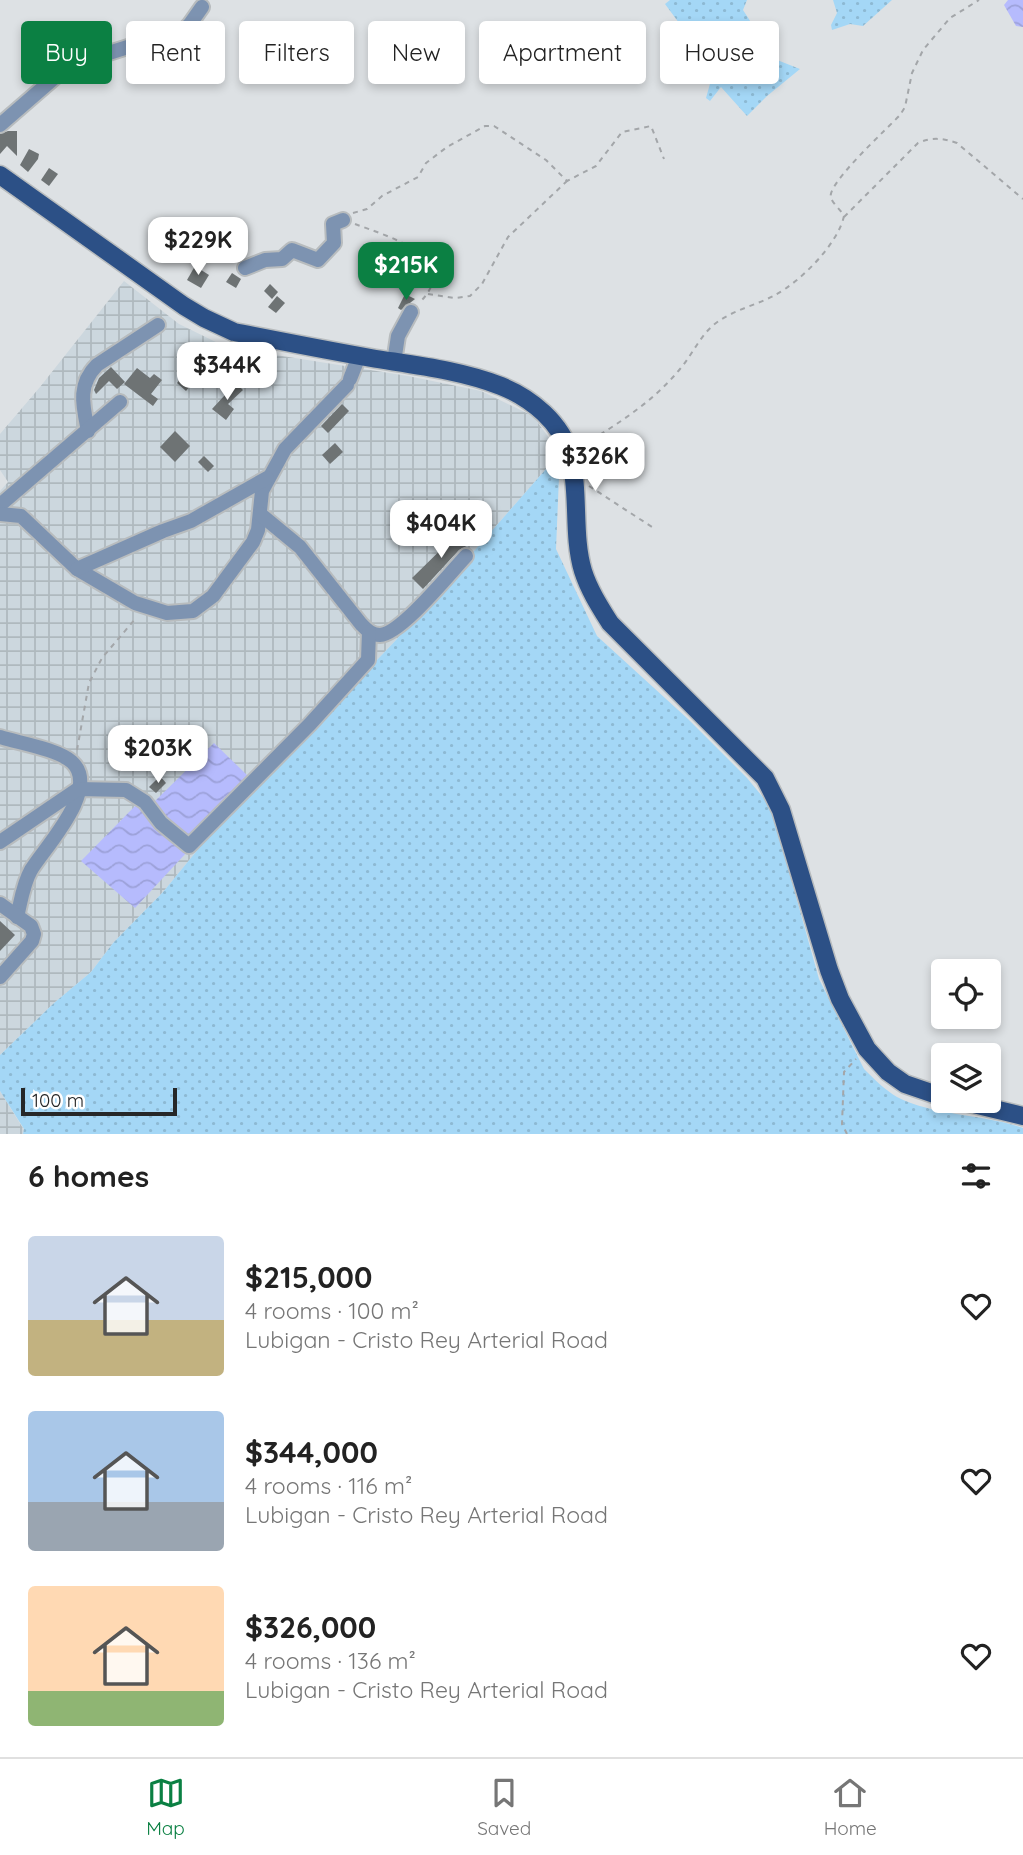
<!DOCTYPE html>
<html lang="en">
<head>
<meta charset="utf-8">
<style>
	body { margin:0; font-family:Quicksand,sans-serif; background:#f6f6f6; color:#222; height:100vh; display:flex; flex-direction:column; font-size:26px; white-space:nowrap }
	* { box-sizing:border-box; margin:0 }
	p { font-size:23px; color:#767676 }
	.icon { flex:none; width:38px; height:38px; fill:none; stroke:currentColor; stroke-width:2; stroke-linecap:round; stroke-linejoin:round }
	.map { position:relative; height:1134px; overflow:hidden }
	.details { display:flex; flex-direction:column; background:#fff; flex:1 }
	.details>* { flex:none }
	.guide { position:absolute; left:21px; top:21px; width:982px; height:63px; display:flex; gap:14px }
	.controls { position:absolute; left:931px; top:959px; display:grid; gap:14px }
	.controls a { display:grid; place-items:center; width:70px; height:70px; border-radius:7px; background:#fff; box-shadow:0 4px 10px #0003; font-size:35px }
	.scale { position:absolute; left:21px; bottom:18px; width:156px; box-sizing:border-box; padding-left:7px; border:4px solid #262728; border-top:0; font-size:19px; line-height:24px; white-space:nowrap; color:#262728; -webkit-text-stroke:5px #fff; paint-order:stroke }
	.price { position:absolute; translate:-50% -60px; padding:0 16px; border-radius:14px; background:#fff; color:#222; font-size:23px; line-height:46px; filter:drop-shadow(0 2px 4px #0008) }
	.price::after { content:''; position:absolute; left:50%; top:42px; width:21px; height:16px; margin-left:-10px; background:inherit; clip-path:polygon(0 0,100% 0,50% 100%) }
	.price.selected { background:#0b8043; color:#fff }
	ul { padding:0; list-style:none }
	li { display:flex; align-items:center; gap:21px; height:175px; padding:0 28px }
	li span { display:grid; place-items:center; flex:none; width:196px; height:140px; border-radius:7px; color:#555 }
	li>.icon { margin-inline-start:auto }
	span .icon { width:84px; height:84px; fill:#fffc; stroke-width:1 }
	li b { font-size:30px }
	h2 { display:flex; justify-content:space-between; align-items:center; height:84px; padding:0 28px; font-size:30px }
	.tag { padding:0 24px; border-radius:7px; background:#fff; box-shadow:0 4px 10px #0003; font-size:24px; line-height:63px }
	.tag.selected { background:#0b8043; color:#fff }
	.tabs { display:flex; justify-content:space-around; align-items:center; height:98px; border-top:2px solid #e0e0e0; background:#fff; font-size:19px; color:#767676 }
	.tabs a { display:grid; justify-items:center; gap:4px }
	.tabs .selected { color:#0b8043 }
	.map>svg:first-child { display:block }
	.industrial { fill:url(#industrial-grid) }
	.grass { fill:url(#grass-dots) }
	.water { fill:url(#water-waves) }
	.building { fill:#6e7374 }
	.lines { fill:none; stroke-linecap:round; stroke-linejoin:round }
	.minor-casing { stroke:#b8bcbe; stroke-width:18 }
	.major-casing { stroke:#b8bcbe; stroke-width:21 }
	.path { stroke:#a3a6a9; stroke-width:2; stroke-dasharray:5 5; stroke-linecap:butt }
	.minor { stroke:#7d93b1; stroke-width:14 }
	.major { stroke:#2c5086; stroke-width:18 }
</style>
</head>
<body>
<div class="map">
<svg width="1023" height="1134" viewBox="0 0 1023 1134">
	<defs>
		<pattern id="industrial-grid" width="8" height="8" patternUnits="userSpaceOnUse" patternTransform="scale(1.75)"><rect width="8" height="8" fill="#ccd7de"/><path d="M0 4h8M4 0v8" fill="none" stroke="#afb9be"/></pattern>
		<pattern id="grass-dots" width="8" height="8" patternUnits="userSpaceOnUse" patternTransform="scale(1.75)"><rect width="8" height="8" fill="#a4d7f6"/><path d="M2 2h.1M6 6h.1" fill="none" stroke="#8db9d3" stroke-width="1.8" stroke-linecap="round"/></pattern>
		<pattern id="water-waves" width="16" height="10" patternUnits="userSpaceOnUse" patternTransform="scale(1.75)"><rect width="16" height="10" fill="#b6bbfd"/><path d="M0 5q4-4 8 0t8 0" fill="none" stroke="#9ca1d9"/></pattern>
	</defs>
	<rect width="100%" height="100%" fill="#dde1e4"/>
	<g class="industrial">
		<polygon points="124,281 179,324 226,347 408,376 481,391 533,416 560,453 396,640 204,842 163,892 113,943 91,972 54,1003 0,1055 0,491 8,482 0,470 0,434 40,387"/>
		<polygon points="0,1091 24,1130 23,1134 0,1134"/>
	</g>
	<g class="grass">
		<polygon points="670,0 747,0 743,10 758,33 767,56 800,69 767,96 747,116 721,87 710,101 706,98 713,73 683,43 682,27 665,4"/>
		<polygon points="833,0 892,0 863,26 850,24 832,30 831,25 837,13"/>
		<path d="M560 453 556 549 597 636 688 719 747 778 771 807 819 979 864 1069C874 1079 885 1090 897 1097 934 1116 984 1114 1023 1128V1134H23L24 1129 0 1091V1055L54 1003 91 972 113 943 163 892 204 842 396 640Z"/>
	</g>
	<g class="water">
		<polygon points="1008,0 1023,0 1023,27 1016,26 1004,5"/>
		<polygon points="214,743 249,777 185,840 151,805"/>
		<polygon points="136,805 188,851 135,908 81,861"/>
	</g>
	<g class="building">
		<polygon points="8,131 17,131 17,156 7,146 0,154 0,134"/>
		<polygon points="29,149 39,154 38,159 28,172 20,165"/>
		<polygon points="49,168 58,174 49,186 41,180"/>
		<polygon points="195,266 209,275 201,288 187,280"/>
		<polygon points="232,273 241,279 236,288 226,282"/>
		<polygon points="270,284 278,292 272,299 264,291"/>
		<polygon points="405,294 415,299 401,310 398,308"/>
		<polygon points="277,296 285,303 276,313 268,307"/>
		<polygon points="111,367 125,382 117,389 109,381 96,394 94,390 99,378"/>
		<polygon points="137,368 150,378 154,374 162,380 151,394 158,399 153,406 124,384"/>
		<polygon points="190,368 199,375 186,391 177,383"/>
		<polygon points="236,383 243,390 228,404 234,409 226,420 212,409"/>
		<polygon points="342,404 349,411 328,433 321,426"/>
		<polygon points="175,431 190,446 175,462 160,447"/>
		<polygon points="335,443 343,452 330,464 322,455"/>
		<polygon points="204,456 214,466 208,472 198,462"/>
		<polygon points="460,531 472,543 459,550 423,589 412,578"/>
		<polygon points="160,776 166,783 156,793 149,787"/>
		<polygon points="0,921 15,935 0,951"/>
	</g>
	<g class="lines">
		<defs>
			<g id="minor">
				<polyline points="0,125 68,66 156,38 179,35 190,24 202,7"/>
				<polyline points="245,268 265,260 282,259 292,250 318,260 334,243 333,224 343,220"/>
				<polyline points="394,362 398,336 411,312"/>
				<polyline points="350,379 359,356"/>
				<path d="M88 431C83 406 77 385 97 365L158 325"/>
				<polyline points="0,505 120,402"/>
				<polyline points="0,514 21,516 77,569 135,603 167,613 193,611 213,596 253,542 258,530 262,491 285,449 347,385"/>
				<path d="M260 514 300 547 361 624C367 630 371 635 380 635 401 634 450 573 466 556"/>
				<polyline points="77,569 163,531 191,521 267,478"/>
				<path d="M0 737C19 743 57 749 72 762 101 789 45 847 31 870 23 884 21 901 17 917"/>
				<polyline points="0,842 78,789 126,790 145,802 161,823 189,846 310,724 368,660 369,632"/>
				<polyline points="0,904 31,926 34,934 32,941 0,977"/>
			</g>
			<g id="major">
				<path d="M0 175 184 306 204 318 234 332C280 341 325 350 371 358 414 365 460 370 501 386 531 398 562 423 570 455 580 493 572 534 583 571 589 590 600 607 610 623L765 778 781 810 829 970 840 999 867 1049 888 1072 905 1084 943 1097"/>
				<polyline points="961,1101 1023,1116"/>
			</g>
		</defs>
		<use href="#minor" class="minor-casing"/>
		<use href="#major" class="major-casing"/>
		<g class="path">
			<polyline points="353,213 367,209 382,196 418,177 426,163 447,147 485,126 494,126 546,160 567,181 596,166 622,132 651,126 664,159"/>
			<path d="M844 217 918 143C931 137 943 138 957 143L1023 199"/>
			<path d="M355 224C387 236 465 258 419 303"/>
			<polyline points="428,294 455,298 470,296 482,284 508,237 567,181"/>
			<path d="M583 445C618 424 654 401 680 369 693 354 700 335 716 323 733 310 757 305 775 295 800 282 838 244 844 216 841 210 833 204 831 198 825 185 889 127 900 115L905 107 912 73 923 50 950 18 979 0"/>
			<polyline points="589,486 652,527"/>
			<polyline points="77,750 89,683 102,658 136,618"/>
			<polyline points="847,1134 842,1124 844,1072 856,1059"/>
		</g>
		<use href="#minor" class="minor"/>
		<use href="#major" class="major"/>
	</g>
</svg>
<div class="controls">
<a><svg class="icon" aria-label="locate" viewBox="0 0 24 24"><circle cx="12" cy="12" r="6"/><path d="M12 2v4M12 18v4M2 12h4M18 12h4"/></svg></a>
<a><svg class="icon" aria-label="layers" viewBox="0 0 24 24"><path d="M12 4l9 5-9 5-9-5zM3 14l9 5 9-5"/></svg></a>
</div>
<div class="scale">100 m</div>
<b class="price" style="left:198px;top:277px">$229K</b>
<b class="price selected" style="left:406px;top:302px">$215K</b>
<b class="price" style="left:227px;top:402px">$344K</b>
<b class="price" style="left:595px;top:493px">$326K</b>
<b class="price" style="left:441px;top:560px">$404K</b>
<b class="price" style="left:158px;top:785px">$203K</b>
<div class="guide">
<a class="tag selected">Buy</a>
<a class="tag">Rent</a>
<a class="tag">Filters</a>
<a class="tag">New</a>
<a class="tag">Apartment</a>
<a class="tag">House</a>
</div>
</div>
<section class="details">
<h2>6 homes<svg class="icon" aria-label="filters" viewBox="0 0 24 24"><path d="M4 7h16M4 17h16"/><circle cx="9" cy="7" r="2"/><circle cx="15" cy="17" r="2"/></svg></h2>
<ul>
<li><span style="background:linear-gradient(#c9d6e8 60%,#c2b280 0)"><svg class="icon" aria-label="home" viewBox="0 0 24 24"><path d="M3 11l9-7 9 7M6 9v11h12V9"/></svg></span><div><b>$215,000</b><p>4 rooms · 100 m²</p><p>Lubigan - Cristo Rey Arterial Road</p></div><svg class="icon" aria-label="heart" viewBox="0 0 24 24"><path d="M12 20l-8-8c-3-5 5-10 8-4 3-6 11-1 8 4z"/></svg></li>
<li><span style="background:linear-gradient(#a9c7e8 65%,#9aa5b1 0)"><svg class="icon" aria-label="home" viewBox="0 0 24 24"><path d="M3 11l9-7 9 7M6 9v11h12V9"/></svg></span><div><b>$344,000</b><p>4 rooms · 116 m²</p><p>Lubigan - Cristo Rey Arterial Road</p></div><svg class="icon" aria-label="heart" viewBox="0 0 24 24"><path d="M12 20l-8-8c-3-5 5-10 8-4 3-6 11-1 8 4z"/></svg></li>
<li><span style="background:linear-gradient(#ffd9b3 75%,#8fb573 0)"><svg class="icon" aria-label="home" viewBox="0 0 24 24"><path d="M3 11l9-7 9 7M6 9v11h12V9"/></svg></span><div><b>$326,000</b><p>4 rooms · 136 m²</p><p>Lubigan - Cristo Rey Arterial Road</p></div><svg class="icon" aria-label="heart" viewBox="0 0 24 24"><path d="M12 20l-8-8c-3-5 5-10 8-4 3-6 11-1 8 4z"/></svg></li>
</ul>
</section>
<nav class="tabs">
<a class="selected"><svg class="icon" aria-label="map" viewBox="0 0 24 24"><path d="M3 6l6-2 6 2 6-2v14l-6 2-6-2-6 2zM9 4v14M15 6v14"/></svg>Map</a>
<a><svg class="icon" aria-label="saved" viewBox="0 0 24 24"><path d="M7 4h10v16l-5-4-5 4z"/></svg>Saved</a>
<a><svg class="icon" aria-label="home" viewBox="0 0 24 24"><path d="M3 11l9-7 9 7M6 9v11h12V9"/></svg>Home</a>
</nav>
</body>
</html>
